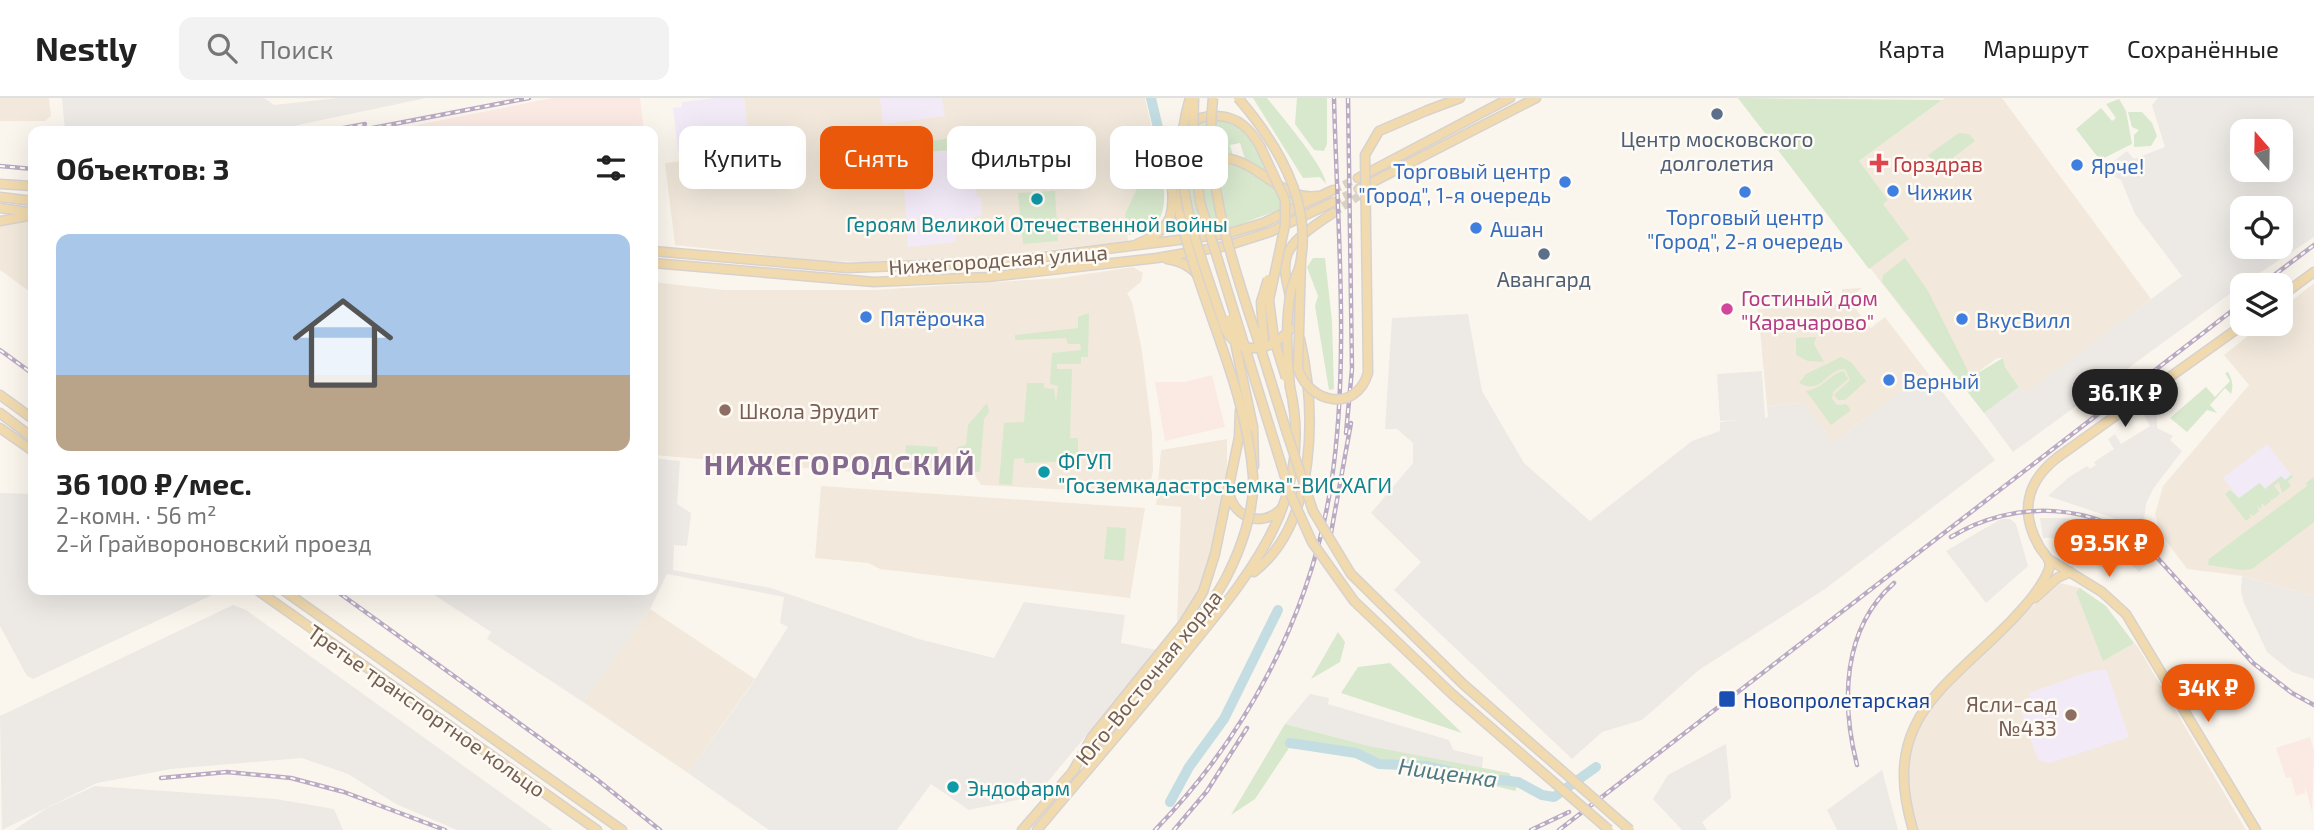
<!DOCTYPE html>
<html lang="ru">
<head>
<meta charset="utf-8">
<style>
	body { margin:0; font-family:"Exo 2",sans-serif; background:#f2f2f2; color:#222; height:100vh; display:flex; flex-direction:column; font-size:26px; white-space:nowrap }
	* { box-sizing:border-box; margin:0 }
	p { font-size:23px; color:#767676 }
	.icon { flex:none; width:38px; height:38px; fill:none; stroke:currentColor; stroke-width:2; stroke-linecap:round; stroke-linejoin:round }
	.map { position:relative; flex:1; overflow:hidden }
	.details { position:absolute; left:28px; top:28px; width:630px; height:469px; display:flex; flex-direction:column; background:#fff; border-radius:14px; box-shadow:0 7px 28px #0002 }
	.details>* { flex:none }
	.guide { position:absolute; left:679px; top:28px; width:665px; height:63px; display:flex; gap:14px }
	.needle { width:46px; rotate:340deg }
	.controls { position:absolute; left:2230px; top:21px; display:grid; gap:14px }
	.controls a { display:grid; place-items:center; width:63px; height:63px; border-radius:14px; background:#fff; box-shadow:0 7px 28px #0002; font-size:35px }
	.price { position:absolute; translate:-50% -60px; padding:0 16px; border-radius:24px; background:#ea580c; color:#fff; font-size:23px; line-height:46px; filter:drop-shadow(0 2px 4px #0008) }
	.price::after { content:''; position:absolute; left:50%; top:42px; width:21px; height:16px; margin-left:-10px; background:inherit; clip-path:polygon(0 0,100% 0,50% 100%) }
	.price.current { background:#222; color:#fff }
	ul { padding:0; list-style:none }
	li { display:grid; align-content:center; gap:14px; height:371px; padding:0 28px }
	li+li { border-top:2px solid #e0e0e0 }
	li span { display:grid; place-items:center; height:217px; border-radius:14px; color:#555 }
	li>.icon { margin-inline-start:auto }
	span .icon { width:126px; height:126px; fill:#fffc; stroke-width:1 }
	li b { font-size:30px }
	h2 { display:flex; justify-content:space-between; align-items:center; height:84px; padding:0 28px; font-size:30px }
	.pill { padding:0 24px; border-radius:14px; background:#fff; box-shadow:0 7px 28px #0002; font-size:24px; line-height:63px }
	.pill.current { background:#ea580c; color:#fff }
	header { display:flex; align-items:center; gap:42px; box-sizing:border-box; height:98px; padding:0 35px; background:#fff; border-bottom:2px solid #e0e0e0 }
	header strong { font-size:33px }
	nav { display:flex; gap:38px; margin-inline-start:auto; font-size:24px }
	.search { width:490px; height:63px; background:#f2f2f2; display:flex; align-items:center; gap:18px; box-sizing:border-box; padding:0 24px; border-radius:14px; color:#767676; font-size:26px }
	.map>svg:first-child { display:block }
	.residential { fill:#f2e9dc }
	.commercial { fill:#faeae3 }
	.industrial { fill:#ede9e5; fill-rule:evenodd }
	.education { fill:#f3eaf8 }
	.green { fill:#d7e8cd }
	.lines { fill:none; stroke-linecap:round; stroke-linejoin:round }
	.river { stroke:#c3dde3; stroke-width:10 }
	.major-tunnel { stroke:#d9d0c6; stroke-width:8; stroke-dasharray:8 4; stroke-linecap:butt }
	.major-casing { stroke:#d8d2cf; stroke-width:11 }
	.major { stroke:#f1daae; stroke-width:8 }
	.rail-casing { stroke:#baabc5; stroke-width:4.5 }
	.rail { stroke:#fefaf4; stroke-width:2; stroke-dasharray:5; stroke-linecap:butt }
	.major-bridge-casing { stroke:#d8d2cf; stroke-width:11; stroke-linecap:butt }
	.major-bridge { stroke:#f1daae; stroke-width:8 }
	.service-dot { fill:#5c6f8a; stroke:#fefaf4; stroke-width:2.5 }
	.health-dot { fill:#e0444e; stroke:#fefaf4; stroke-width:2.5 }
	.shop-dot { fill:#3f7fe0; stroke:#fefaf4; stroke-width:2.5 }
	.culture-dot { fill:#0f9aa8; stroke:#fefaf4; stroke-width:2.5 }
	.hotel-dot { fill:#d1479c; stroke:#fefaf4; stroke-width:2.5 }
	.education-dot { fill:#8d6e63; stroke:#fefaf4; stroke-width:2.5 }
	.transit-dot { fill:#1a4fb4; stroke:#fefaf4; stroke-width:2.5 }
	.labels { text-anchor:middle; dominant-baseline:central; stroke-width:5; stroke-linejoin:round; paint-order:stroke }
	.service-label { font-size:21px; fill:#4e5e75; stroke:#fefaf4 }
	.health-label { font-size:21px; fill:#be3a42; stroke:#fefaf4; text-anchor:start }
	.shop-label { font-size:21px; fill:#366cbe; stroke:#fefaf4; text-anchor:start }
	.culture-label { font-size:21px; fill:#0d838f; stroke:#fefaf4; text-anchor:start }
	.street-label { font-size:21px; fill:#745f52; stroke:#fefaf4 }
	.hotel-label { font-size:21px; fill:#b23c85; stroke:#fefaf4; text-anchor:start }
	.education-label { font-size:21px; fill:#785e54; stroke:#fefaf4; text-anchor:start }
	.transit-label { font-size:21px; fill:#164399; stroke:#fefaf4; text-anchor:start }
	.water-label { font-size:23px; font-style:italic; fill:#4e7a85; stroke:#fefaf4 }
	.district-label { font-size:28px; font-weight:bold; letter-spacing:2px; fill:#846a8f; stroke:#fefaf4 }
</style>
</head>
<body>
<header>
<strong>Nestly</strong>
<div class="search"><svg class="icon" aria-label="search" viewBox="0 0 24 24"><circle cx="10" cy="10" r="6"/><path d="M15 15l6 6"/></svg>Поиск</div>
<nav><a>Карта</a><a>Маршрут</a><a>Сохранённые</a></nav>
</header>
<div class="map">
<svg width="2314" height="732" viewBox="0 0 2314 732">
	<rect width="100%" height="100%" fill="#fbf6ed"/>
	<g class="residential">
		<polygon points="0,0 49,0 51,18 45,23 0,23"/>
		<polygon points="744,0 1145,0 1154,41 1142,53 1146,70 1125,116 1128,143 997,158 869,164 822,163 675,147 665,65 718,59 743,68 751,68"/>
		<polygon points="1738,0 1855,66 1945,0 2002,0 2151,201 2024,296 2005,269 2003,260 1997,260 1961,287"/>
		<polygon points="11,123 33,124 33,196 0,172 0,126"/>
		<polygon points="1133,169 1143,175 1141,184 1127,195 1132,204 1142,253 1152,335 1153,373 1148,396 981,387 975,378 903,371 902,378 653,357 653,184 724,192 874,192 1060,180"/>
		<polygon points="2314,185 2314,498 2243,478 2187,471 2161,436 2155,416 2163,388 2249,287 2224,257 2263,226 2280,226 2280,212"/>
		<polygon points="1862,190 1849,200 1865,224 1871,230 1885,219 1927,274 1833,344 1803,305 1767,308 1758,211 1842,206 1842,191"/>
		<polygon points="1227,341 1227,384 1207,470 1201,488 1180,524 1177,523 1181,409 1156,407 1161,352"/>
		<polygon points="821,388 1145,410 1130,500 880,471 868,465 815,460"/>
		<polygon points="2060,485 2080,490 2138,549 2246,732 1916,732 1906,670 1918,626 1939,599 2017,521"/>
		<polygon points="650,511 755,581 688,675 583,604"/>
	</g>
	<g class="commercial">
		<polygon points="552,0 640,0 644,33 387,33"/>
		<polygon points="1212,277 1225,329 1165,343 1155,284 1185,284"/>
		<polygon points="2310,639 2314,653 2312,714 2305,688 2305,695 2296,698 2291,679 2286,680 2276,650"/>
	</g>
	<g class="industrial">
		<polygon points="62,0 264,0 274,7 338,0 426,0 270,33 65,33"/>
		<path d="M2158 0H2314V139L2242 187 2013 354 1984 315 2019 289 2025 295 2182 178 2135 116 2121 82 2109 76 2105 70 2127 53 2134 61 2165 49 2152 7ZM2242 33H2280V72H2242ZM2242 110H2280V149H2242Z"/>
		<polygon points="1468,216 1482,293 1524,365 1590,423 1692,343 1720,333 1720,324 1739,322 1720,323 1717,276 1762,273 1765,320 1768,319 1767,308 1803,305 1833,344 1927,274 1995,362 1825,491 1699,572 1642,622 1602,634 1572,661 1394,492 1421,464 1371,415 1413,365 1413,345 1397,331 1385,331 1392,220"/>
		<polygon points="2150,309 2157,314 2157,330 2173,338 2170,342 2182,353 2153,391 2146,406 2143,430 2048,398 2068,380 2087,368 2090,371 2096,367 2094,364 2114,351 2108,341 2115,336 2121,346 2150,328 2144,317"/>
		<polygon points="653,360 680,363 677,406 691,415 687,448 674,447 673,472 771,490 919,541 994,560 1024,504 1125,517 1121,545 1157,552 1036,698 969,712 931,686 897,732 769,732 688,675 750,589 788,529 780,525 784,499 667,476 650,511 583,604 487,541 491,534 433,496 435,492 653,492"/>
		<polygon points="0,395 33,396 33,492 215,492 210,498 33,581 27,578 0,528"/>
		<polygon points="2040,420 2064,420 2104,427 2154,460 2139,474 2102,439 2043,440"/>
		<polygon points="2001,421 2010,421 2016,426 2028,468 1986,505 1946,453"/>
		<polygon points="2242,478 2314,498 2314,581 2292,574 2267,554 2244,505 2241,493"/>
		<polygon points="233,507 246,512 553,732 457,732 396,706 348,676 302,660 171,671 97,685 2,732 0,618"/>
		<polygon points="1310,596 1329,600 1328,606 1449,642 1453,652 1483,659 1482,671 1369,648 1285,626"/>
		<polygon points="1726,646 1731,700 1702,724 1707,732 1682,732 1653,701 1668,677"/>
		<polygon points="1882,672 1898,732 1837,732 1827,712"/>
		<polygon points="95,688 276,701 334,711 343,732 14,732 47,710"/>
	</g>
	<g class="education">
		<polygon points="714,0 744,0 751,60 741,60 717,50 678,53 673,10 682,9 682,4"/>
		<polygon points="880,0 942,0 945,18 883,26"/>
		<polygon points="1012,32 1013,38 1051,34 1054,67 1084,65 1085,84 985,91 982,79 989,79 987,59 980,59 978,35"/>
		<polygon points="970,50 977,99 981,99 982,117 955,125 956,144 908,149 902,57"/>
		<polygon points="2267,346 2291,377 2285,382 2281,378 2264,391 2259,385 2239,401 2223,380"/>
		<polygon points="2106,571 2129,639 2050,665 2038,662 2018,605 2030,600 2029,595 2085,575"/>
	</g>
	<g class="green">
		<path d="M1253 0H1267C1279 15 1326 70 1326 86L1320 79 1303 80Z"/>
		<polygon points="1297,0 1327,0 1327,46 1324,53 1314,52 1295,26"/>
		<polygon points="1738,0 1942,2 1859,63 1888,102 1883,106 1909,141 1869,171"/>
		<polygon points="2119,1 2126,13 2132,46 2100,62 2076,31 2101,10 2112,23 2116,20 2106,6"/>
		<polygon points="2128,14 2142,14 2152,25 2157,38 2151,48 2134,49 2134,37 2139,32 2132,29"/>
		<path d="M1219 23C1248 27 1257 53 1269 76L1245 61 1240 45 1230 47 1233 58C1206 57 1184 70 1176 96 1174 62 1172 23 1219 23Z"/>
		<polygon points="1959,35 1969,36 1975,43 1938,71 1928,57"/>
		<polygon points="967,37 973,48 968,51 905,55 903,48"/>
		<path d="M1154 41 1167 42C1153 80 1187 131 1127 137L1125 116 1146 70 1142 53Z"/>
		<path d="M1236 65 1300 104 1230 130 1190 136C1179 95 1185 64 1236 65Z"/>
		<polygon points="1055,93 1058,143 1023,146 1018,95"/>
		<polygon points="1313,160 1325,160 1332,223 1334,291 1329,292 1315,208 1318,198 1307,169"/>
		<polygon points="1905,160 1928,193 1971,279 2003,260 2005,269 2019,289 1984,315 1882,184 1883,177"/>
		<polygon points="1089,215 1088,259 1081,259 1081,266 1057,266 1057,271 1072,271 1070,340 1078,340 1078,363 1025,365 1024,360 1014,361 1012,387 999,386 1004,325 1024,324 1027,285 1044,285 1044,290 1054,291 1056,304 1058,288 1050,286 1052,255 1081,252 1080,246 1068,246 1066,240 1015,242 1015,237 1078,230 1078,219"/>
		<polygon points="1816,239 1814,246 1824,264 1808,263 1796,257 1796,240"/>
		<path d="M1841 259 1851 264 1866 283 1845 302H1838L1834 297 1850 282 1845 271C1826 271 1822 298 1799 285L1806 276Z"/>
		<path d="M1844 273 1848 281 1833 294 1832 301 1837 307 1846 306 1851 312 1831 327 1806 293C1824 290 1831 275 1844 273Z"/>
		<path d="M2228 274C2232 281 2234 287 2231 296L2225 290 2210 307 2217 315 2207 312 2187 334 2170 320 2206 289 2215 299 2230 283 2225 275Z"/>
		<polygon points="987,305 989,314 984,321 980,374 955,373 957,349 966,347 968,327"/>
		<polygon points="906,347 938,349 937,364 905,362"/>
		<polygon points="2291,377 2293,379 2288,383 2291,388 2282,395 2279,384 2274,388 2280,396 2272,402 2269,400 2271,403 2265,408 2262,405 2261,411 2257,408 2259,413 2253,418 2249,415 2251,419 2246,423 2225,396 2230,392 2239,400 2260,385 2265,391 2281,378 2285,382"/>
		<polygon points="2314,379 2314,424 2252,471 2242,472 2208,467 2209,461 2307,388 2306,385"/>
		<polygon points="1107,429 1126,430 1124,463 1104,461"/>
		<polygon points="2080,490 2106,508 2134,545 2103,563 2076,494"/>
		<polygon points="1338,534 1345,544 1340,564 1311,581"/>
		<polygon points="1390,565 1462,635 1341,595 1358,569"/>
		<path d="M1285 626 1369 648 1509 675 1517 689 1515 693C1441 674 1366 655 1289 650L1255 701 1231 717Z"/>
	</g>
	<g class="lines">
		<g class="river">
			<polyline points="1151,0 1162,47"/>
			<polyline points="1290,645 1356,655 1379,666 1427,668 1473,679 1518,684 1542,697 1554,699 1596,669"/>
			<polyline points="1170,704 1189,669 1224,621 1278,512"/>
		</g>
		<g class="major-tunnel">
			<polyline points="1333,92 1358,80"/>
			<polyline points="1333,104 1359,91"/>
			<polyline points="1333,115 1359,98"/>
		</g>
		<defs>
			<g id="major">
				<polyline points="1428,12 1460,0"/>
				<polyline points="1358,80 1510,0"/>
				<polyline points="0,86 33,88"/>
				<polyline points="1359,91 1536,0"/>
				<polyline points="0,99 33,103"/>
				<polyline points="0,110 28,114"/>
				<path d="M1180 117C1178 100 1180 86 1194 73 1242 32 1271 105 1317 98"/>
				<polyline points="0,123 33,117"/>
				<path d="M1137 146C1151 140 1164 134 1170 119 1180 88 1155 52 1187 27 1196 21 1207 17 1218 18 1238 19 1250 31 1260 48"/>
				<polyline points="653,153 847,170 1003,164 1226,136 1263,125 1333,92"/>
				<path d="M1167 161C1203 166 1209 196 1218 225"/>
				<polyline points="653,165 874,184 988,179 1157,160 1226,148 1270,134 1333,104"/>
				<polyline points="2280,199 2314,174"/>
				<path d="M1297 228C1282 160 1270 156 1333 115"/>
				<polyline points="1268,274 1287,335"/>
				<polyline points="0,297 33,321"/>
				<polyline points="0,315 33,340"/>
				<polyline points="1253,329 1254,368"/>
				<polyline points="0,330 33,353"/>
				<path d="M1229 395C1235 421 1263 430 1282 410"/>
				<polyline points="2050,462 2102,494 2126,516 2256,732"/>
				<path d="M1254 474C1318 424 1316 312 1300 241"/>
				<polyline points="257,492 597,732"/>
				<polyline points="283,492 622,732"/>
				<polyline points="2035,500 2057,480 2070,474"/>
				<polyline points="1085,658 1139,594"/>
				<polyline points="1073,673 1092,639 1183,526 1203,494 1215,456 1239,339 1240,312"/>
				<polyline points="1022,732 1075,671"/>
				<path d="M1037 732C1083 677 1130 623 1175 568 1243 483 1317 408 1290 289"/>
				<path d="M1913 732C1880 621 1943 593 2011 523 2025 508 2042 490 2049 471 2052 461 2044 457 2039 448 2019 413 2027 383 2058 359L2244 226"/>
			</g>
		</defs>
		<use href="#major" class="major-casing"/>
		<use href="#major" class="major"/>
		<defs>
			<g id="rail">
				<polyline points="328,33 365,26"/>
				<polyline points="357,33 529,0"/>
				<polyline points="0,68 33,71"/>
				<polyline points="2261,187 2314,147"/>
				<polyline points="0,252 33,276"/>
				<polyline points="1346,335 1352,271 1348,0"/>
				<polyline points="1331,435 1351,325"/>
				<path d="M1951 439C2013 401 2097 403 2152 454L2253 565 2292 595 2314 607"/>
				<polyline points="335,492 595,680 660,732"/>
				<path d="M1857 667C1841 604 1842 531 1894 485"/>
				<polyline points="161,680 227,674 291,680 344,694 445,732"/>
				<path d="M1155 732C1246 639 1311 516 1331 387 1350 265 1337 124 1334 0"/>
				<polyline points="1174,732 1207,693 1247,630"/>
				<polyline points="1531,732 1569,714"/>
				<polyline points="1559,732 2242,205"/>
			</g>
		</defs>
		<use href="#rail" class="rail-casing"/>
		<use href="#rail" class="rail"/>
		<defs>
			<g id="major-bridge">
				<path d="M1190 0C1165 80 1201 155 1225 231 1241 260 1272 253 1290 231"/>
				<polyline points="1194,0 1193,43 1200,104 1290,395 1312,444 1354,503 1452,596 1609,732"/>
				<path d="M1213 0C1202 95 1241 186 1268 274"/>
				<path d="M1238 0C1276 44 1311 101 1301 161 1300 172 1294 181 1291 192 1285 225 1287 256 1290 289"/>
				<polyline points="1260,48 1285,102 1285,127 1269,202 1274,241 1286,280"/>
				<path d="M1301 162 1298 271C1310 306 1356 315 1368 275L1365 57 1379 33 1428 12"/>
				<polyline points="1230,221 1253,329"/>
				<polyline points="1264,247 1261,204 1268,181"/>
				<polyline points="1287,335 1313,413 1351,476 1463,586 1630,732"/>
				<path d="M1139 594C1168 557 1204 521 1226 480 1241 451 1255 412 1253 378 1246 288 1200 205 1180 117"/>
			</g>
		</defs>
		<use href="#major-bridge" class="major-bridge-casing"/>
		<use href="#major-bridge" class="major-bridge"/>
	</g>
	<g class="service-dot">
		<circle cx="1717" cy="16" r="7"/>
		<circle cx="1544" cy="156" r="7"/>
	</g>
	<path class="health-dot" d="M1875.5 54.5h7v7h7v7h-7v7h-7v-7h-7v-7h7z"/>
	<g class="shop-dot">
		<circle cx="2077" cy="67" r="7"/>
		<circle cx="1565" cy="84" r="7"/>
		<circle cx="1893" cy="93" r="7"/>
		<circle cx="1745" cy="94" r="7"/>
		<circle cx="1476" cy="130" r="7"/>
		<circle cx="866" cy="219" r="7"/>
		<circle cx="1962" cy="221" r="7"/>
		<circle cx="1889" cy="282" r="7"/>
	</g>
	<g class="culture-dot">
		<circle cx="1037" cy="101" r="7"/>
		<circle cx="1044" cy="374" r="7"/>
		<circle cx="953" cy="689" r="7"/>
	</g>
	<circle class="hotel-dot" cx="1727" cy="211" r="7"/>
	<g class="education-dot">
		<circle cx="725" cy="312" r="7"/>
		<circle cx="2071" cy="617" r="7"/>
	</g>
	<rect class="transit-dot" x="1718" y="592" width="18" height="18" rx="3.5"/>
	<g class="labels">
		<g class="service-label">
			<text x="1717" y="40">Центр московского<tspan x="1717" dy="24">долголетия</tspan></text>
			<text x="1544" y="180">Авангард</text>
		</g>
		<g class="health-label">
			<text x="1893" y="65">Горздрав</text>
		</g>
		<g class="shop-label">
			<text x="2091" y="67">Ярче!</text>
			<text x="1551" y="72" text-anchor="end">Торговый центр<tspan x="1551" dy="24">"Город", 1-я очередь</tspan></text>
			<text x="1907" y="93">Чижик</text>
			<text x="1745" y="118" text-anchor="middle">Торговый центр<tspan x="1745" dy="24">"Город", 2-я очередь</tspan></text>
			<text x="1490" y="130">Ашан</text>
			<text x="880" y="219">Пятёрочка</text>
			<text x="1976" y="221">ВкусВилл</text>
			<text x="1903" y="282">Верный</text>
		</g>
		<g class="culture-label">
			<text x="1037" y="125" text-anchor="middle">Героям Великой Отечественной войны</text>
			<text x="1058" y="362">ФГУП<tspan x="1058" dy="24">"Госземкадастрсъемка"-ВИСХАГИ</tspan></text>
			<text x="967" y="689">Эндофарм</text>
		</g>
		<g class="street-label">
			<text transform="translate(998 161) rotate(-4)">Нижегородская улица</text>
			<text transform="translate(1148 579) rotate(-51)">Юго-Восточная хорда</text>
			<text transform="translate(427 612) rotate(35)">Третье транспортное кольцо</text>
		</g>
		<g class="hotel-label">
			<text x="1741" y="199">Гостиный дом<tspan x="1741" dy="24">"Карачарово"</tspan></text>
		</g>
		<g class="education-label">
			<text x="739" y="312">Школа Эрудит</text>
			<text x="2057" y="605" text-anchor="end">Ясли-сад<tspan x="2057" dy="24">№433</tspan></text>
		</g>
		<g class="transit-label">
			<text x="1743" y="601">Новопролетарская</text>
		</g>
		<g class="water-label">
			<text transform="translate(1448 674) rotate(8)">Нищенка</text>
		</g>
		<g class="district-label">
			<text x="840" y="366">НИЖЕГОРОДСКИЙ</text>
		</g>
	</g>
</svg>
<div class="controls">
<a><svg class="needle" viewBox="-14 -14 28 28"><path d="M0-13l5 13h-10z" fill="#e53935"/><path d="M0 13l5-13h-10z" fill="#767676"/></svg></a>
<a><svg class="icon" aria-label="locate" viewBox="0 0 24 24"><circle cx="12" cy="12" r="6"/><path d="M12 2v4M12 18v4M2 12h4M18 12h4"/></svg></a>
<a><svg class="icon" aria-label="layers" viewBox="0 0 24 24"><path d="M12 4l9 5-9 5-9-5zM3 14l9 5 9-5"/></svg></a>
</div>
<b class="price current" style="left:2125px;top:331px">36.1K ₽</b>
<b class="price" style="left:2109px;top:481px">93.5K ₽</b>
<b class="price" style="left:2208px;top:626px">34K ₽</b>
<div class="guide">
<a class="pill">Купить</a>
<a class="pill current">Снять</a>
<a class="pill">Фильтры</a>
<a class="pill">Новое</a>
</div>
<section class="details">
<h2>Объектов: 3<svg class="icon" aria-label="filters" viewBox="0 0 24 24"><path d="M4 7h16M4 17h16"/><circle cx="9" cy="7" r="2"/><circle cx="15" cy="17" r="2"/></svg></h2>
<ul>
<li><span style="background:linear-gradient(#a9c7e8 65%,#b9a48a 0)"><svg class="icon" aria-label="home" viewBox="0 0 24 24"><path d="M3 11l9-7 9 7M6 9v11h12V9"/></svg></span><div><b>36 100 ₽/мес.</b><p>2-комн. · 56 m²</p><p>2-й Грайвороновский проезд</p></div></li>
</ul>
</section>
</div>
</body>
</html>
